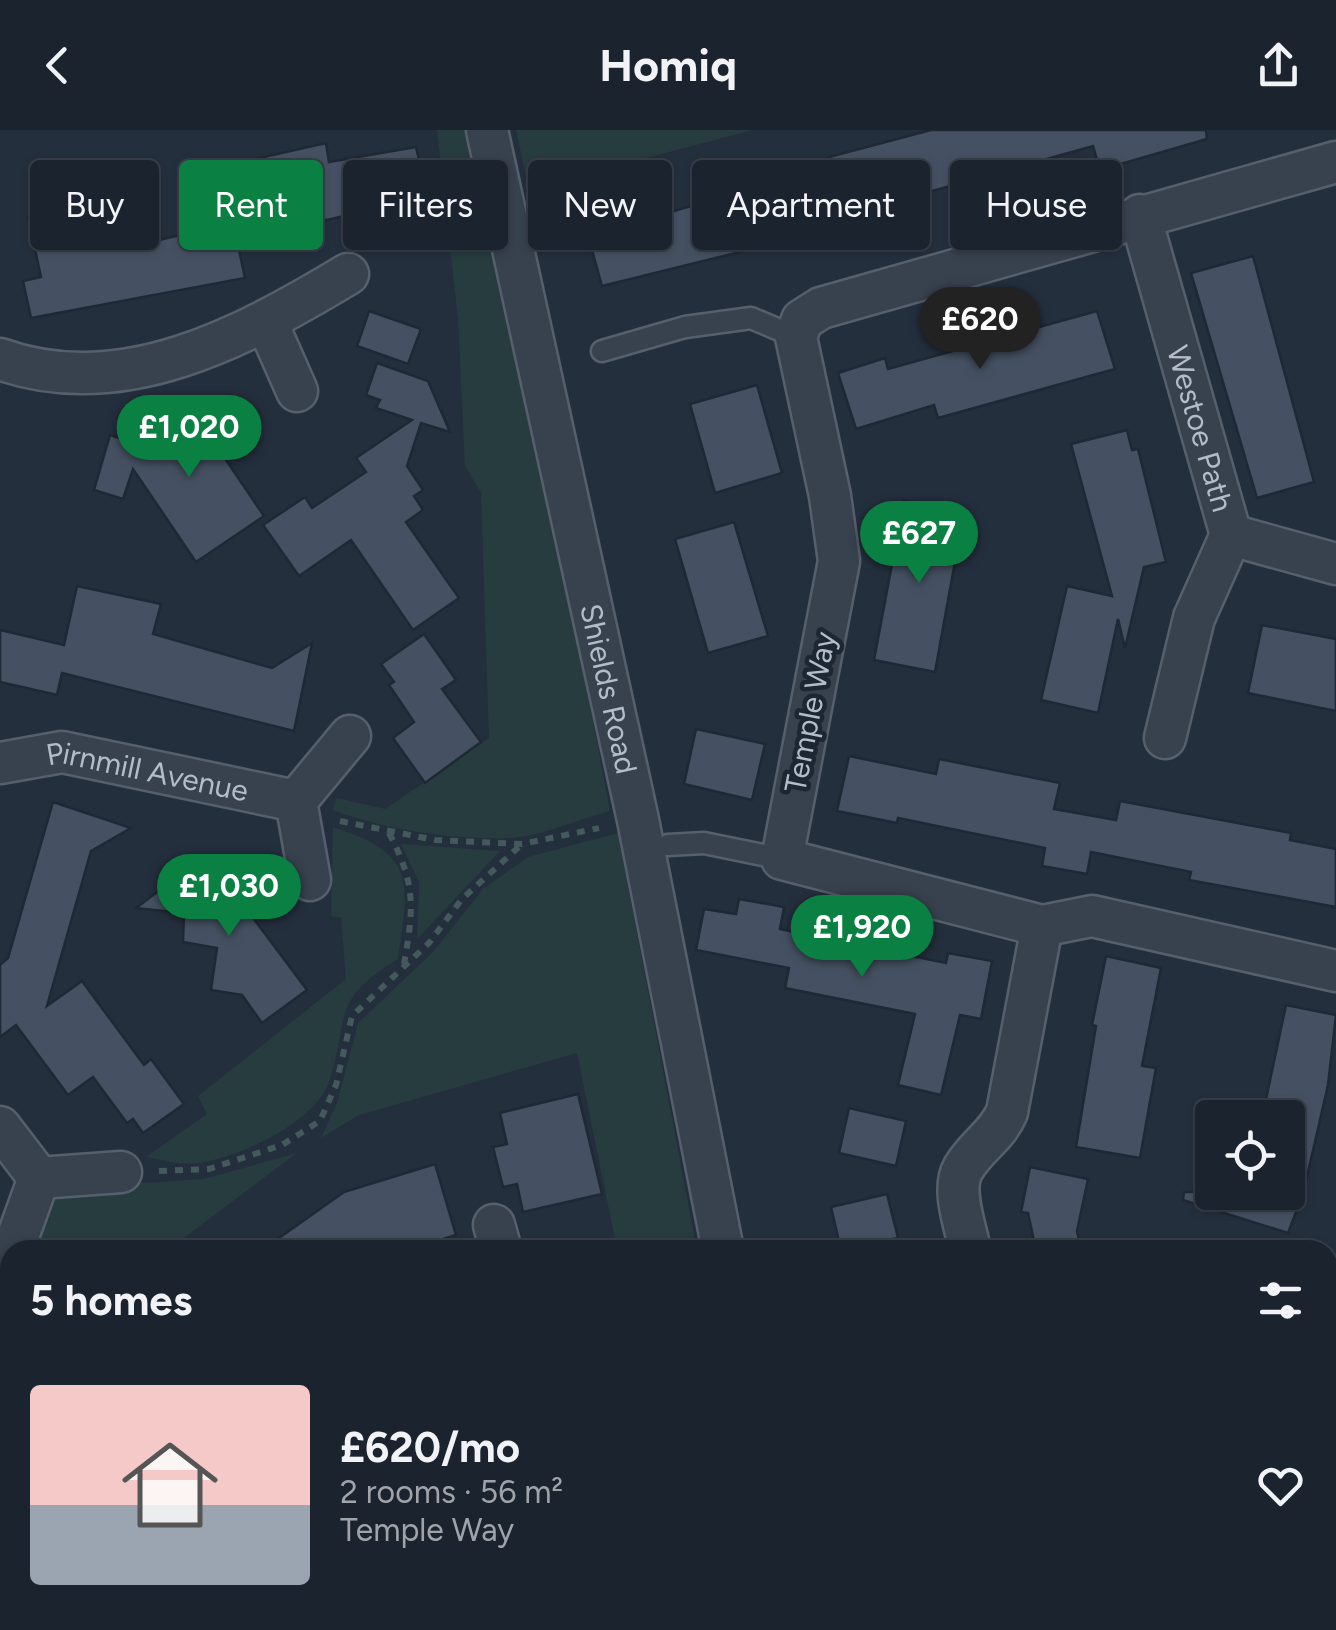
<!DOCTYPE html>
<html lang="en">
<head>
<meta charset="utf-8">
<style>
	body { margin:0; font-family:Figtree,sans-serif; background:#242b36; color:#f1f3f6; height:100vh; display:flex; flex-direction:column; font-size:38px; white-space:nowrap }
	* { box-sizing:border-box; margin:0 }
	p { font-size:32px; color:#a0a4aa }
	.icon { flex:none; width:55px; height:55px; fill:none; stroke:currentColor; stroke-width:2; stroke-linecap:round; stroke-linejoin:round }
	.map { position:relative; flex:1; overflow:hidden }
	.details { position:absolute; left:0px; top:1110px; width:1338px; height:390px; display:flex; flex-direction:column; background:#1b232e; border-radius:30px 30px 0 0; box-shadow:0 2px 8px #0004,0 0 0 2px #39404a }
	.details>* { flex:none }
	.guide { position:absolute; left:30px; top:30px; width:1278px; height:90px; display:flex; gap:20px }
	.fabs { position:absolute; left:1195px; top:970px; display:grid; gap:20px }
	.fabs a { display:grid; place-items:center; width:110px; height:110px; border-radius:10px; background:#1b232e; box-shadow:0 2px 8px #0004,0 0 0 2px #39404a; font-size:50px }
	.price { position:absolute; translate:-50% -85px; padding:0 22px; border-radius:35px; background:#0b8043; color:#fff; font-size:32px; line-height:65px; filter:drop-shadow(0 2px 5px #0008) }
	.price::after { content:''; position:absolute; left:50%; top:60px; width:30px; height:22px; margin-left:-15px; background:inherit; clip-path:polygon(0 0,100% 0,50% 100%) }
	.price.on { background:#222; color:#fff }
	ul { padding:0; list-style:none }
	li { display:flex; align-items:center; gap:30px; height:250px; padding:0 30px }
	li span { display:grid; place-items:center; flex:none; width:280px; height:200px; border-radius:10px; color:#555 }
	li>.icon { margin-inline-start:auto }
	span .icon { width:120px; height:120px; fill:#fffc; stroke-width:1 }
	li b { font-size:42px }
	h2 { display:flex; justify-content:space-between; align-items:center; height:120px; padding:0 30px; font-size:42px }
	.pill { padding:0 35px; border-radius:10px; background:#1b232e; box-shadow:0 2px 8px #0004,0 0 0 2px #39404a; font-size:35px; line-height:90px }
	.pill.on { background:#0b8043; color:#fff }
	header { display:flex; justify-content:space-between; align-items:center; height:130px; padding:0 30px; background:#1b232e; font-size:45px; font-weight:700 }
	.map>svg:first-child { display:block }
	.green { fill:#263c3f }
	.building { fill:#455162; stroke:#1f2835; stroke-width:2.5 }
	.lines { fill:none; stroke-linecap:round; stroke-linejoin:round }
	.lane-casing { stroke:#565f6c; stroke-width:25 }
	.street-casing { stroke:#565f6c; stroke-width:45 }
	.path { stroke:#44595c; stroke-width:6; stroke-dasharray:8 8; stroke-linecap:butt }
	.lane { stroke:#38414e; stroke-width:20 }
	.street { stroke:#38414e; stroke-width:40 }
	.labels { text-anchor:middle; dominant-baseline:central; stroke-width:9; stroke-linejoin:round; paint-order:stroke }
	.street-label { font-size:30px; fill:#b4bcc9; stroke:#1d2633 }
</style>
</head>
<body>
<header><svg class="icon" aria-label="back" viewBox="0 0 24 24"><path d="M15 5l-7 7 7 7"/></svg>Homiq<svg class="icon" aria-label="share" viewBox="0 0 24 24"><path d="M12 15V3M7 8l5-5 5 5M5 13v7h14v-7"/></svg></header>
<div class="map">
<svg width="1336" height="1500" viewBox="0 0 1336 1500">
	<rect width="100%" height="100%" fill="#242f3e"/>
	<g class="green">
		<path d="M437 0H471L557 399 610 681C579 689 542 706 511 708 452 710 388 700 332 680L337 668 385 679 489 608 481 363 465 336 458 188Z"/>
		<polygon points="516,0 753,0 551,53 526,47"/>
		<path d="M333 697C417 724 409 751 398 829 330 870 350 886 330 949 318 991 241 1027 199 1033 182 1036 163 1030 146 1027L207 984 198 966 346 849 341 788 331 786Z"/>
		<polygon points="618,703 697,1120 605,1120 616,1114 577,923 359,985 321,1008 337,973 358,893 433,822 484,758 528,727"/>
		<polygon points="401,714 500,721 417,809 419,752"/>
		<polygon points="297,1023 168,1120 33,1120 52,1059 204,1049"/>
		<polygon points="10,1146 10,1239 0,1246 0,1151"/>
		<polygon points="686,1490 758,1490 759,1500 684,1500"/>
	</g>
	<g class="building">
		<polygon points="931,0 1206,0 1207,9 1100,40 1093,16 875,77 752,119 602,156 588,106 736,63 735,59 830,30 829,27"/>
		<polygon points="326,13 329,32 416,17 430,79 396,86 393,75 237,110 245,148 31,188 23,151 41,147 28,87 88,73 91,83 110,94 116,120 210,98 206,79 245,71 237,33"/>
		<polygon points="1253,126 1314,352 1257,368 1191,143"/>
		<polygon points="369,181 421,199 408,234 357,216"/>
		<polygon points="1097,181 1115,239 938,288 934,275 856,299 838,243 885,228 888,239"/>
		<polygon points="377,233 428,251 450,302 421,293 407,336 423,360 414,366 423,380 406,392 459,468 413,500 351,410 299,446 263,395 305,367 312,378 366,342 356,328 412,290 376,278 380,270 366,265"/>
		<polygon points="757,255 782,343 715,363 690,274"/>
		<polygon points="230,269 251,300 220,321 264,386 196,432 133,339 123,369 94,360 110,305 156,320"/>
		<polygon points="1127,300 1132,320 1138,319 1166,432 1144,437 1125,518 1118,489 1098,583 1041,570 1067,456 1112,466 1071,314"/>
		<polygon points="904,370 964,382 935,542 874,530"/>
		<polygon points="734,392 768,506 708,523 675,409"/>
		<polygon points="77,456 161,474 153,504 272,538 312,513 294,601 62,543 57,565 0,552 0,500 64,515"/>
		<polygon points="1262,495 1336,509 1336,581 1248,563"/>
		<polygon points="424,504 456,550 442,559 481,612 425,653 393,608 414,592 389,555 394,552 381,534"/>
		<polygon points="696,599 765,614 752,670 684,654"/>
		<polygon points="849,626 936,644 939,629 1060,653 1054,679 1116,690 1120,671 1291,703 1290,710 1336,719 1336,777 1189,750 1191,742 1091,722 1087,744 1042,736 1045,718 898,688 897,693 837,681"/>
		<polygon points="53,672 131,698 91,721 47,876 82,851 144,935 151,929 184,974 143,1003 133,989 127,993 93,947 68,965 16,895 0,907 0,835 8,828"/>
		<polygon points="206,725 307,860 262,893 242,865 211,860 217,818 183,812 184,783 136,778"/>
		<polygon points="739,769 784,777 780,799 946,833 948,823 992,831 981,889 960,885 941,965 898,955 915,884 785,858 789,838 696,820 704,779 736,784"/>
		<polygon points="1106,826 1161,838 1142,936 1156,938 1140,1028 1076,1017 1096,896 1092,895"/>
		<polygon points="1286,875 1336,885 1328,955 1303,1064 1288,1103 1183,1070 1184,1062 1288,1062 1288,988 1262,988"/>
		<polygon points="578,964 602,1064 523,1082 517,1054 503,1057 493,1017 507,1014 500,983"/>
		<polygon points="849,978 906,991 896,1036 839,1023"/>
		<polygon points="435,1034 456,1105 408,1120 262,1120 344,1062"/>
		<polygon points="1030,1037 1088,1049 1077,1101 1081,1120 1036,1120 1028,1083 1021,1082"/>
		<polygon points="887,1064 898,1108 841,1120 831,1077"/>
	</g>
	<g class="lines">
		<defs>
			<g id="lane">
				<polyline points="602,221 685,197 751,188 796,207"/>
				<polyline points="668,715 704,713 782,729"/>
			</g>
			<g id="street">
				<path id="s1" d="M487 0 638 690 723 1120"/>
				<polyline points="1336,32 821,178 802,190 796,207 830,366 839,431 782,729 1042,796 1092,786 1336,841"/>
				<path id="s2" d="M1140 85 1231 405 1336 434"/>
				<polyline points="267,193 297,261"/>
				<path d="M0 229C122 273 245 206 348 144"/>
				<polyline points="1165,608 1194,488 1231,405"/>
				<path id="s3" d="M0 633 62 622 296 671"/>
				<polyline points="310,750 296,671 350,606"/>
				<polyline points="0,997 39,1048"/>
				<polyline points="494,1095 501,1120"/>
				<polyline points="13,1120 39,1048 121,1042"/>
				<path d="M970 1120C966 1098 951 1060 963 1039 975 1017 997 1006 1007 982L1042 796"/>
				<polyline points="1328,1159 1336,1147"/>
				<polyline points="1328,1277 1336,1287"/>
				<polyline points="796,1490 798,1500"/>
				<polyline points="37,1500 40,1490"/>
			</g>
		</defs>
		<use href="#lane" class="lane-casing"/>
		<use href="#street" class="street-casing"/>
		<g class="path">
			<polyline points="340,691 435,710 522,714 599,698"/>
			<path d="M389 703C416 754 414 778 404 834"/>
			<polyline points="159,1041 209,1039 282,1015 320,991 336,955 352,886 429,813 462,769 522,714"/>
		</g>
		<use href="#lane" class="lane"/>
		<use href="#street" class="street"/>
	</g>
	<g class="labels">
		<g class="street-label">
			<text stroke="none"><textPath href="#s2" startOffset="222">Westoe Path</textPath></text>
			<text stroke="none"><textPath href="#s1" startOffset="572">Shields Road</textPath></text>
			<text transform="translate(810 582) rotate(-79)">Temple Way</text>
			<text stroke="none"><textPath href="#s3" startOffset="150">Pirnmill Avenue</textPath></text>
		</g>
	</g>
</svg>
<div class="fabs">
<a><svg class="icon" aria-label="locate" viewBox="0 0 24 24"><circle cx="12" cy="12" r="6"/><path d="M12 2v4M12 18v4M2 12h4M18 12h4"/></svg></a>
</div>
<b class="price on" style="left:980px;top:242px">£620</b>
<b class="price" style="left:189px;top:350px">£1,020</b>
<b class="price" style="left:919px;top:456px">£627</b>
<b class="price" style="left:229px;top:809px">£1,030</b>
<b class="price" style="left:862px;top:850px">£1,920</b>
<div class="guide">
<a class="pill">Buy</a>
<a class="pill on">Rent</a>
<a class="pill">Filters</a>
<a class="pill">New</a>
<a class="pill">Apartment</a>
<a class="pill">House</a>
</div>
<section class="details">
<h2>5 homes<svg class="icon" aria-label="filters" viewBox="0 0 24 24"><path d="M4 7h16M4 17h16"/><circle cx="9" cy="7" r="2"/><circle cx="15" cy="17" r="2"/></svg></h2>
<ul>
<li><span style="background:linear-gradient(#f6c9c9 60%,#9aa5b1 0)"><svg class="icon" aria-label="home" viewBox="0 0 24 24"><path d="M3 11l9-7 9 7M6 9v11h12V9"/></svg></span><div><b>£620/mo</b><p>2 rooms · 56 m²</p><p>Temple Way</p></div><svg class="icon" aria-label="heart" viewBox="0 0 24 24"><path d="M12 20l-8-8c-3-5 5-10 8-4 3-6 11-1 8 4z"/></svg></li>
</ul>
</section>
</div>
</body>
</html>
